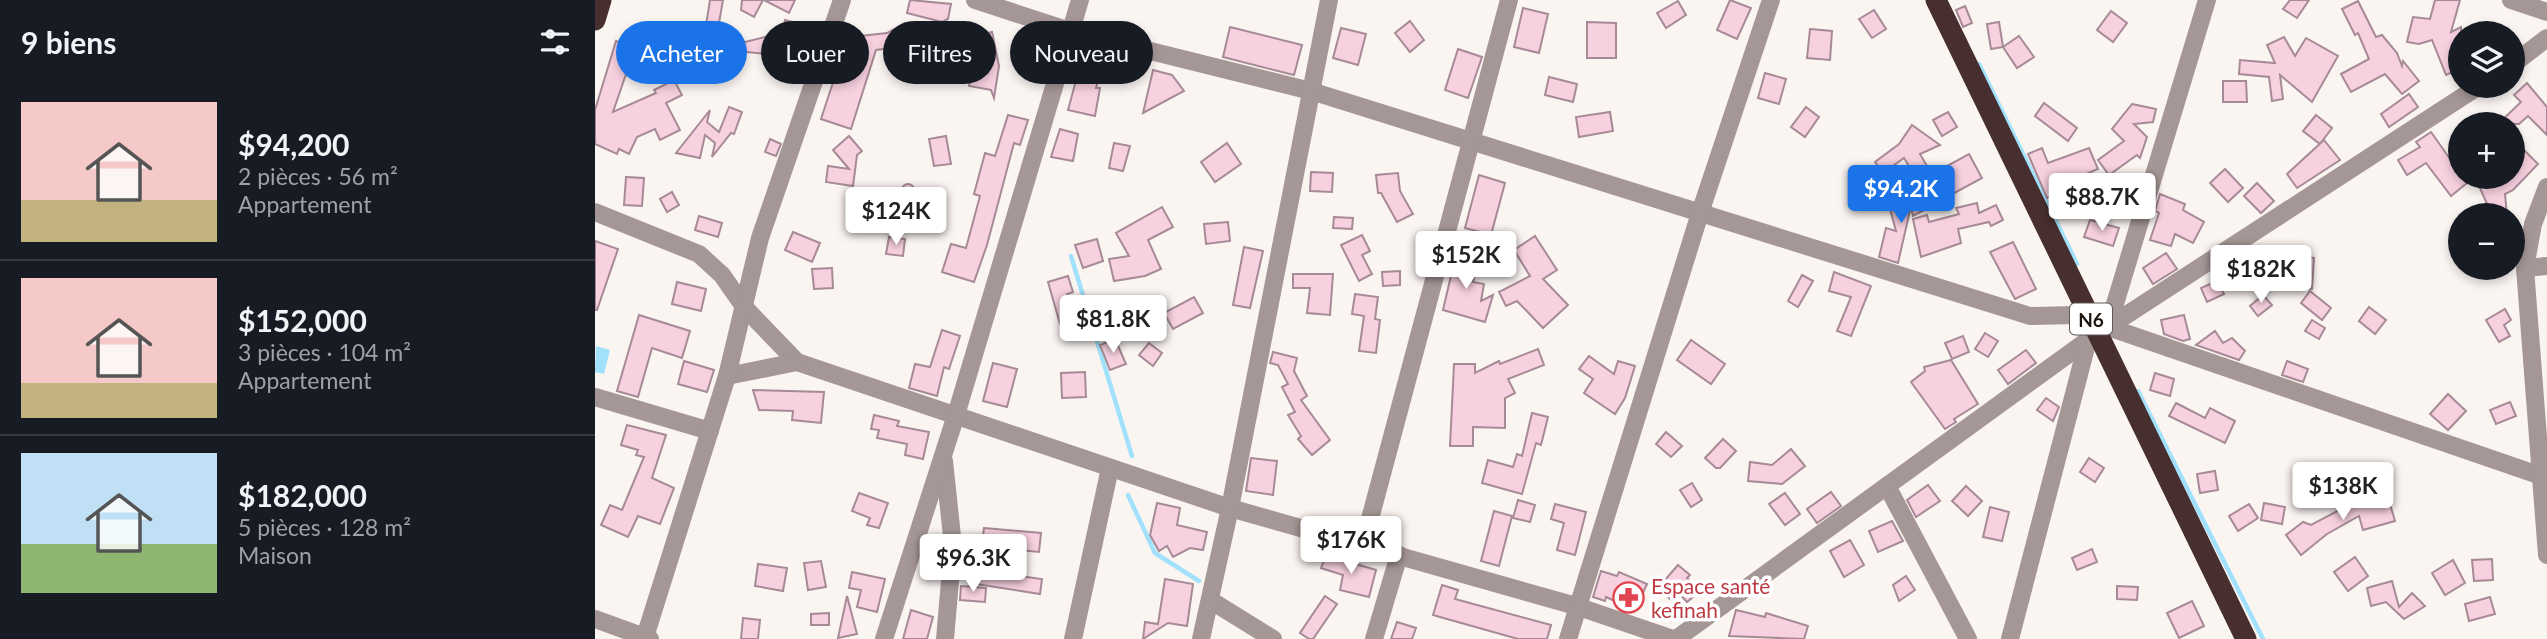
<!DOCTYPE html>
<html lang="fr">
<head>
<meta charset="utf-8">
<style>
	body { margin:0; font-family:Lato,sans-serif; background:#242831; color:#f1f3f6; height:100vh; display:flex; flex-direction:column; font-size:26px; white-space:nowrap }
	* { box-sizing:border-box; margin:0 }
	p { font-size:23px; color:#9ea1a6 }
	.icon { flex:none; width:38px; height:38px; fill:none; stroke:currentColor; stroke-width:2; stroke-linecap:round; stroke-linejoin:round }
	.map { position:relative; flex:1; overflow:hidden }
	.panel { display:flex; flex-direction:column; background:#171b24; width:595px }
	.panel>* { flex:none }
	.top-card { position:absolute; left:21px; top:21px; width:665px; height:63px; display:flex; gap:14px }
	.buttons { position:absolute; left:1853px; top:21px; display:grid; gap:14px }
	.buttons a { display:grid; place-items:center; width:77px; height:77px; border-radius:50%; background:#171b24; box-shadow:0 4px 10px #0003; font-size:35px }
	.price { position:absolute; translate:-50% -60px; padding:0 16px; border-radius:7px; background:#fff; color:#222; font-size:23px; line-height:46px; filter:drop-shadow(0 2px 4px #0008) }
	.price::after { content:''; position:absolute; left:50%; top:42px; width:21px; height:16px; margin-left:-10px; background:inherit; clip-path:polygon(0 0,100% 0,50% 100%) }
	.price.selected { background:#1a73e8; color:#fff }
	ul { padding:0; list-style:none }
	li { display:flex; align-items:center; gap:21px; height:175px; padding:0 21px }
	li+li { border-top:2px solid #363941 }
	li span { display:grid; place-items:center; flex:none; width:196px; height:140px; border-radius:0px; color:#555 }
	li>.icon { margin-inline-start:auto }
	span .icon { width:84px; height:84px; fill:#fffc; stroke-width:1 }
	li b { font-size:30px }
	h2 { display:flex; justify-content:space-between; align-items:center; height:84px; padding:0 21px; font-size:30px }
	.pill { padding:0 24px; border-radius:32px; background:#171b24; box-shadow:0 4px 10px #0003; font-size:24px; line-height:63px }
	.pill.selected { background:#1a73e8; color:#fff }
	main { display:flex; flex:1; min-height:0 }
	.map>svg:first-child { display:block }
	.water { fill:#a2e1fb }
	.lines { fill:none; stroke-linecap:round; stroke-linejoin:round }
	.stream { stroke:#a2e1fb; stroke-width:4.5 }
	.building { fill:#f8d1e0; stroke:#a68a95; stroke-width:2 }
	.minor { stroke:#a59796; stroke-width:18 }
	.highway { stroke:#482f2f; stroke-width:21 }
	.labels { text-anchor:middle; dominant-baseline:central; stroke-width:7; stroke-linejoin:round; paint-order:stroke }
	.shield { fill:#fff; stroke:#605a56; stroke-width:2 }
	.shield-label { font-size:19px; font-weight:bold; fill:#1c130d }
	.health-label { font-size:21px; fill:#be3a42; stroke:#fff; text-anchor:start }
</style>
</head>
<body>
<main>
<section class="panel">
<h2>9 biens<svg class="icon" aria-label="filters" viewBox="0 0 24 24"><path d="M4 7h16M4 17h16"/><circle cx="9" cy="7" r="2"/><circle cx="15" cy="17" r="2"/></svg></h2>
<ul>
<li><span style="background:linear-gradient(#f6c9c9 70%,#c2b280 0)"><svg class="icon" aria-label="home" viewBox="0 0 24 24"><path d="M3 11l9-7 9 7M6 9v11h12V9"/></svg></span><div><b>$94,200</b><p>2 pièces · 56 m²</p><p>Appartement</p></div></li>
<li><span style="background:linear-gradient(#f6c9c9 75%,#c2b280 0)"><svg class="icon" aria-label="home" viewBox="0 0 24 24"><path d="M3 11l9-7 9 7M6 9v11h12V9"/></svg></span><div><b>$152,000</b><p>3 pièces · 104 m²</p><p>Appartement</p></div></li>
<li><span style="background:linear-gradient(#bfe0f5 65%,#8fb573 0)"><svg class="icon" aria-label="home" viewBox="0 0 24 24"><path d="M3 11l9-7 9 7M6 9v11h12V9"/></svg></span><div><b>$182,000</b><p>5 pièces · 128 m²</p><p>Maison</p></div></li>
</ul>
</section>
<div class="map">
<svg width="1952" height="639" viewBox="0 0 1952 639">
	<rect width="100%" height="100%" fill="#fbf5f2"/>
	<polygon class="water" points="1,346 15,350 9,374 0,372"/>
	<g class="lines">
		<g class="stream">
			<polyline points="1384,64 1482,264"/>
			<polyline points="476,256 537,456"/>
			<polyline points="1543,391 1668,639"/>
			<polyline points="533,495 560,553 604,581"/>
		</g>
	</g>
	<g class="building">
		<polygon points="115,0 128,0 122,34 110,32"/>
		<polygon points="147,0 168,0 159,17 146,10"/>
		<polygon points="169,0 200,0 194,13"/>
		<polygon points="315,0 356,4 353,19 347,22 312,13"/>
		<polygon points="1135,0 1156,8 1142,39 1122,30"/>
		<polygon points="1695,0 1714,0 1702,18 1688,9"/>
		<polygon points="1840,0 1865,0 1856,32 1866,27 1866,68 1851,75 1837,40 1824,44 1812,42 1818,17 1835,19"/>
		<polygon points="1083,1 1091,15 1071,28 1062,13"/>
		<polygon points="1763,1 1781,37 1787,35 1802,53 1807,66 1808,61 1824,81 1807,94 1790,74 1756,92 1746,74 1774,59 1763,33 1760,35 1747,9"/>
		<polygon points="1370,6 1377,23 1368,27 1361,10"/>
		<polygon points="928,8 953,14 944,53 919,47"/>
		<polygon points="1279,10 1291,29 1277,38 1264,19"/>
		<polygon points="1516,11 1532,23 1518,42 1502,30"/>
		<polygon points="190,20 219,28 210,60 172,50 172,54 122,49 170,37 201,40 187,32"/>
		<polygon points="815,21 829,40 815,52 800,33"/>
		<polygon points="992,22 1021,23 1021,58 992,58"/>
		<polygon points="1404,22 1408,47 1396,49 1392,24"/>
		<polygon points="310,23 327,32 297,48 281,50 256,129 226,119 249,49 265,54 266,36 292,33"/>
		<polygon points="364,27 375,31 365,60 354,56"/>
		<polygon points="635,27 707,45 699,75 628,57"/>
		<polygon points="428,28 454,36 450,47 425,39"/>
		<polygon points="746,28 771,34 763,65 738,58"/>
		<polygon points="1215,29 1237,31 1235,60 1212,58"/>
		<polygon points="397,32 404,66 399,98 396,90 374,86 376,70 393,73 385,35"/>
		<polygon points="1424,36 1439,57 1422,68 1408,47"/>
		<polygon points="334,37 352,47 341,67 323,57"/>
		<polygon points="1689,37 1700,56 1711,38 1743,56 1717,102 1685,75 1688,99 1677,101 1674,77 1644,74 1645,60 1680,63 1672,45"/>
		<polygon points="21,41 40,48 18,112 61,93 59,90 79,80 87,95 71,103 85,130 65,140 60,129 42,137 34,154 24,149 22,154 0,144 0,110"/>
		<polygon points="490,47 512,54 501,88 505,88 500,116 473,110"/>
		<polygon points="863,49 887,57 873,98 850,90"/>
		<polygon points="100,52 103,68 77,74 74,57"/>
		<polygon points="558,70 577,75 589,91 548,113"/>
		<polygon points="1170,73 1191,79 1184,104 1163,98"/>
		<polygon points="954,77 982,84 978,102 950,95"/>
		<polygon points="1628,81 1651,81 1652,102 1628,102"/>
		<polygon points="1932,83 1952,107 1952,135 1933,116 1924,124 1903,124 1926,102 1919,95"/>
		<polygon points="1814,94 1823,107 1794,127 1786,114"/>
		<polygon points="1449,103 1482,128 1473,141 1440,116"/>
		<polygon points="1537,104 1561,109 1558,122 1539,124 1552,137 1545,158 1542,155 1514,175 1503,160 1529,141 1517,129"/>
		<polygon points="134,107 147,112 139,134 136,133 117,157 120,143 110,135 105,158 81,153 115,110 112,122 124,132"/>
		<polygon points="1211,107 1224,117 1210,137 1196,127"/>
		<polygon points="1015,112 1018,131 984,137 981,117"/>
		<polygon points="1353,112 1362,127 1347,136 1338,120"/>
		<polygon points="413,115 433,120 425,145 419,143 392,245 379,282 347,272 356,244 371,248 385,196 379,194 390,153 400,156"/>
		<polygon points="1721,115 1737,128 1725,144 1708,131"/>
		<polygon points="1317,125 1345,145 1325,154 1336,173 1323,181 1309,158 1288,173 1280,162 1304,144"/>
		<polygon points="465,129 483,134 478,161 456,157"/>
		<polygon points="1836,132 1872,183 1856,196 1831,163 1812,175 1803,160 1825,147 1821,142"/>
		<polygon points="254,136 267,151 262,155 258,186 231,182 233,166 254,169 238,150"/>
		<polygon points="351,136 356,164 339,166 334,139"/>
		<polygon points="175,139 186,144 181,156 170,152"/>
		<polygon points="1918,139 1943,164 1918,190 1910,194 1912,215 1897,215 1884,186 1905,177 1918,177"/>
		<polygon points="1729,140 1745,160 1702,188 1692,174"/>
		<polygon points="519,143 535,146 528,171 514,168"/>
		<polygon points="632,143 646,164 620,182 606,162"/>
		<polygon points="1447,148 1453,163 1494,148 1503,169 1463,186 1466,192 1452,198 1433,154"/>
		<polygon points="1374,154 1387,178 1354,196 1341,172"/>
		<polygon points="1630,169 1648,188 1633,202 1615,183"/>
		<polygon points="716,172 738,173 737,192 715,191"/>
		<polygon points="803,173 805,191 818,214 802,222 786,193 783,193 781,175"/>
		<polygon points="884,175 910,183 896,235 870,228"/>
		<polygon points="31,177 49,178 47,206 29,205"/>
		<polygon points="1274,178 1280,192 1265,200 1258,186"/>
		<polygon points="1662,183 1679,201 1666,213 1649,196"/>
		<circle cx="313" cy="190" r="6"/>
		<polygon points="1325,187 1331,209 1318,216 1316,206 1303,263 1284,257 1291,228 1301,231 1294,205 1315,200 1313,190"/>
		<polygon points="281,191 289,207 279,213 271,197"/>
		<polygon points="77,192 84,205 72,212 65,199"/>
		<polygon points="1565,194 1590,204 1588,210 1609,222 1598,243 1580,234 1576,246 1555,240 1564,213 1560,211"/>
		<polygon points="1382,203 1384,213 1401,205 1408,220 1396,226 1394,222 1363,229 1366,243 1326,257 1318,219 1332,215 1334,222 1364,214 1361,208"/>
		<polygon points="567,207 578,227 553,240 566,269 550,276 519,281 514,259 534,256 521,233"/>
		<polygon points="104,216 127,223 123,237 100,230"/>
		<polygon points="739,217 758,218 757,229 738,228"/>
		<polygon points="1495,220 1524,228 1518,246 1489,237"/>
		<polygon points="633,222 635,241 611,244 609,224"/>
		<polygon points="198,232 225,243 217,262 190,250"/>
		<polygon points="767,235 775,251 767,255 777,274 764,281 746,245"/>
		<polygon points="940,236 962,270 948,279 973,305 948,328 922,301 911,306 904,292 935,276 919,250"/>
		<polygon points="294,237 310,239 308,256 291,254"/>
		<polygon points="502,239 508,261 488,268 480,245"/>
		<polygon points="0,241 23,249 2,310 0,310"/>
		<polygon points="1418,242 1441,289 1420,299 1395,252"/>
		<polygon points="649,247 668,251 655,308 638,305"/>
		<polygon points="1571,253 1582,269 1558,284 1548,268"/>
		<polygon points="861,254 883,259 878,282 889,284 886,301 898,295 890,322 848,310"/>
		<polygon points="1694,256 1719,258 1717,289 1692,287"/>
		<polygon points="237,268 238,288 219,289 217,269"/>
		<polygon points="805,271 805,285 788,286 787,272"/>
		<polygon points="1239,272 1276,286 1256,336 1242,331 1256,297 1234,291"/>
		<polygon points="698,274 738,274 735,315 712,313 715,288 698,288"/>
		<polygon points="1207,275 1218,281 1203,307 1193,301"/>
		<polygon points="473,276 478,292 472,294 482,318 465,324 453,282"/>
		<polygon points="1622,281 1629,294 1612,302 1606,288"/>
		<polygon points="82,282 111,289 106,311 77,304"/>
		<polygon points="1715,291 1736,308 1727,320 1706,303"/>
		<polygon points="760,294 783,297 780,319 785,320 781,353 764,351 769,316 757,314"/>
		<polygon points="1668,295 1677,305 1663,316 1655,306"/>
		<polygon points="599,297 608,313 578,329 569,313"/>
		<polygon points="1774,307 1791,320 1780,334 1764,321"/>
		<polygon points="1910,309 1916,320 1909,325 1915,336 1904,342 1891,320"/>
		<polygon points="44,315 95,331 87,358 57,348 43,397 22,391"/>
		<polygon points="1589,315 1595,339 1588,341 1569,334 1566,320"/>
		<polygon points="1717,320 1730,328 1724,339 1710,331"/>
		<polygon points="347,330 365,336 354,369 349,367 342,396 314,388 320,364 335,367"/>
		<polygon points="1620,331 1628,343 1637,338 1650,351 1644,360 1601,345"/>
		<polygon points="1390,333 1403,341 1393,357 1380,349"/>
		<polygon points="1368,336 1374,352 1357,359 1350,343"/>
		<polygon points="520,339 531,364 515,370 505,345"/>
		<polygon points="1096,340 1130,364 1116,384 1082,360"/>
		<polygon points="554,343 567,353 558,366 544,355"/>
		<polygon points="943,349 949,365 913,379 920,393 910,398 910,428 878,427 878,446 855,446 859,364 880,364 880,373 904,361 905,364"/>
		<polygon points="1431,350 1441,363 1413,384 1403,370"/>
		<polygon points="678,352 702,358 699,371 712,396 706,400 735,440 717,455 703,439 706,436 693,415 700,412 687,387 693,384 683,365 675,363"/>
		<polygon points="994,356 1019,374 1023,361 1040,366 1030,398 1020,414 989,393 998,379 984,369"/>
		<polygon points="1356,360 1383,404 1359,419 1361,422 1350,429 1316,382 1330,371 1329,367"/>
		<polygon points="89,361 119,370 112,392 83,384"/>
		<polygon points="1692,361 1713,369 1708,382 1687,375"/>
		<polygon points="398,363 422,369 412,407 388,401"/>
		<polygon points="490,372 491,397 467,398 466,373"/>
		<polygon points="1560,373 1579,379 1575,396 1555,390"/>
		<polygon points="158,390 229,392 226,423 197,420 198,411 164,410"/>
		<polygon points="1853,394 1871,411 1853,430 1835,414"/>
		<polygon points="1451,398 1464,407 1458,421 1442,410"/>
		<polygon points="1915,402 1921,416 1901,424 1895,410"/>
		<polygon points="1581,403 1610,418 1615,408 1640,421 1630,443 1574,416"/>
		<polygon points="937,413 953,417 946,445 941,443 927,494 887,483 893,460 918,467 922,454 927,456"/>
		<polygon points="279,415 304,421 302,426 334,432 328,459 310,455 312,444 282,438 284,430 276,429"/>
		<polygon points="32,425 71,435 57,478 79,488 65,524 43,516 33,537 6,525 15,505 27,510 49,457 41,455 43,450 26,445"/>
		<polygon points="1071,432 1087,446 1076,457 1061,444"/>
		<polygon points="1128,439 1141,451 1125,468 1121,468 1110,458"/>
		<polygon points="1196,449 1210,466 1187,484 1153,481 1155,462 1177,465"/>
		<polygon points="656,458 682,461 678,495 651,491"/>
		<polygon points="1494,458 1509,468 1500,482 1485,472"/>
		<polygon points="1620,471 1623,490 1605,493 1602,474"/>
		<polygon points="1097,483 1107,500 1096,507 1085,490"/>
		<polygon points="1333,485 1345,501 1321,517 1312,500"/>
		<polygon points="1371,486 1387,501 1373,516 1357,501"/>
		<polygon points="1236,492 1246,506 1222,523 1212,509"/>
		<polygon points="264,493 293,503 284,528 272,525 275,518 257,511"/>
		<polygon points="1190,493 1205,514 1190,525 1174,504"/>
		<polygon points="1792,494 1800,521 1768,530 1764,516 1732,534 1706,555 1691,535 1708,522 1716,525 1754,505"/>
		<polygon points="923,500 940,505 935,522 918,518"/>
		<polygon points="562,503 585,508 582,525 612,532 608,550 595,548 578,557 572,546 564,551 555,535"/>
		<polygon points="1669,503 1690,507 1687,524 1666,520"/>
		<polygon points="960,504 991,512 980,555 962,550 969,523 956,519"/>
		<polygon points="1654,504 1663,518 1643,531 1634,516"/>
		<polygon points="1395,507 1414,512 1407,541 1388,537"/>
		<polygon points="899,511 917,516 904,566 886,561"/>
		<polygon points="1297,521 1308,541 1283,552 1274,531"/>
		<polygon points="389,528 446,533 444,552 413,549 409,574 447,579 445,594 381,584"/>
		<polygon points="1255,540 1269,565 1249,577 1235,551"/>
		<polygon points="1497,549 1502,562 1482,570 1477,558"/>
		<polygon points="731,555 781,570 774,597 745,590 748,575 726,568"/>
		<polygon points="1760,557 1773,576 1753,591 1739,572"/>
		<polygon points="1897,559 1898,580 1879,581 1877,560"/>
		<polygon points="1858,560 1870,583 1850,595 1837,573"/>
		<polygon points="226,561 231,587 213,590 209,563"/>
		<polygon points="163,564 192,568 188,591 160,586"/>
		<polygon points="1083,565 1095,575 1092,578 1105,591 1092,602 1082,591 1075,599 1063,588"/>
		<polygon points="1006,571 1022,576 1024,572 1052,584 1040,610 1011,597 1010,601 998,597"/>
		<polygon points="257,572 290,579 282,612 262,607 266,590 254,588"/>
		<polygon points="1311,576 1320,590 1304,601 1298,585"/>
		<polygon points="570,579 598,584 592,626 573,623 548,639 550,622 563,624"/>
		<polygon points="1797,581 1804,607 1817,593 1830,606 1809,619 1791,602 1776,606 1772,588"/>
		<polygon points="847,585 863,590 860,599 956,625 952,639 923,639 838,615"/>
		<polygon points="366,586 391,588 390,602 365,600"/>
		<polygon points="1522,586 1543,587 1542,600 1522,599"/>
		<polygon points="252,596 262,634 243,638"/>
		<polygon points="730,596 742,604 718,639 714,639 705,633"/>
		<polygon points="1895,597 1900,614 1874,621 1870,604"/>
		<polygon points="1597,601 1609,626 1584,638 1572,613"/>
		<polygon points="316,610 338,617 332,639 308,639"/>
		<polygon points="1141,610 1170,617 1171,613 1213,626 1209,639 1134,636"/>
		<polygon points="234,613 234,625 216,625 216,614"/>
		<polygon points="148,618 165,620 163,639 146,639"/>
		<polygon points="802,622 821,628 817,639 796,639"/>
	</g>
	<g class="lines">
		<g class="minor">
			<polyline points="380,0 475,31 716,91 1435,316 1481,315"/>
			<polyline points="1612,0 1513,327 1952,478"/>
			<polyline points="1916,0 1952,12"/>
			<polyline points="1918,64 1952,38"/>
			<polyline points="1952,187 1938,224 1930,268 1952,555"/>
			<polyline points="0,212 104,254 127,275 150,308 202,362 635,508 981,606 1078,639"/>
			<polyline points="1930,268 1952,266"/>
			<polyline points="132,376 202,362"/>
			<polyline points="0,397 115,431"/>
			<polyline points="349,461 358,546 350,639"/>
			<polyline points="1292,486 1373,639"/>
			<polyline points="768,545 914,0"/>
			<polyline points="615,600 678,639"/>
			<polyline points="0,619 55,639"/>
			<polyline points="50,637 132,376 165,238 247,0"/>
			<polyline points="289,639 361,415 485,0"/>
			<polyline points="478,639 515,468"/>
			<polyline points="606,639 635,508 734,0"/>
			<polyline points="779,639 804,555"/>
			<polyline points="973,639 1105,213 1176,0"/>
			<polyline points="1081,639 1493,340 1884,86"/>
			<polyline points="1415,639 1493,340"/>
		</g>
		<g class="highway">
			<polyline points="1341,0 1651,639"/>
			<polyline points="0,20 6,0"/>
		</g>
	</g>
	<defs>
		<symbol id="pharmacy-ring" viewBox="-11 -11 22 22"><circle r="9.5" fill="#fff" stroke="#e0444e" stroke-width="1.5"/><path d="M-2-6h4v4h4v4h-4v4h-4v-4h-4v-4h4Z" fill="#e0444e"/></symbol>
	</defs>
	<g fill-rule="evenodd">
		<use href="#pharmacy-ring" x="1016" y="580" width="35" height="35"/>
	</g>
	<g class="labels">
		<rect class="shield" x="1475" y="303.5" width="42" height="31" rx="5"/>
		<g class="shield-label">
			<text x="1496" y="319">N6</text>
		</g>
		<g class="health-label">
			<text x="1056" y="585">Espace santé<tspan x="1056" dy="24">kefinah</tspan></text>
		</g>
	</g>
</svg>
<div class="buttons">
<a><svg class="icon" aria-label="layers" viewBox="0 0 24 24"><path d="M12 4l9 5-9 5-9-5zM3 14l9 5 9-5"/></svg></a>
<a>+</a>
<a>−</a>
</div>
<b class="price selected" style="left:1306px;top:225px">$94.2K</b>
<b class="price" style="left:1507px;top:233px">$88.7K</b>
<b class="price" style="left:301px;top:247px">$124K</b>
<b class="price" style="left:871px;top:291px">$152K</b>
<b class="price" style="left:1666px;top:305px">$182K</b>
<b class="price" style="left:518px;top:355px">$81.8K</b>
<b class="price" style="left:1748px;top:522px">$138K</b>
<b class="price" style="left:756px;top:576px">$176K</b>
<b class="price" style="left:378px;top:594px">$96.3K</b>
<div class="top-card">
<a class="pill selected">Acheter</a>
<a class="pill">Louer</a>
<a class="pill">Filtres</a>
<a class="pill">Nouveau</a>
</div>
</div>
</main>
</body>
</html>
